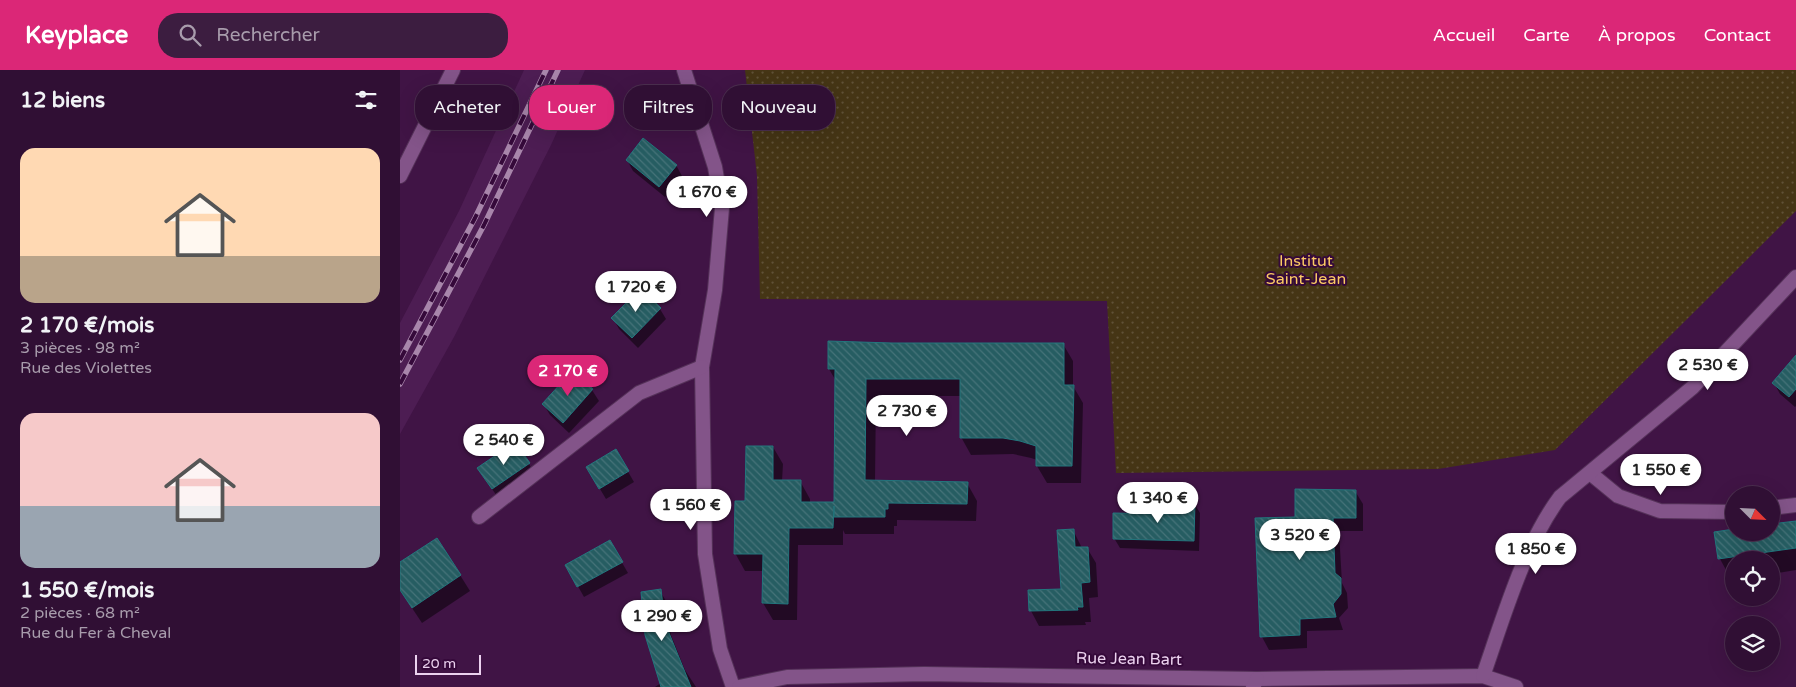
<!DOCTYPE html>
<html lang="fr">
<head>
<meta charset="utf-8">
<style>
	body { margin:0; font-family:"Varela Round",sans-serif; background:#3c1d40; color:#f1f3f6; height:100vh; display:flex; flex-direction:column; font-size:19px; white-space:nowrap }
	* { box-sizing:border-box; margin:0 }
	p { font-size:16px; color:#a89cac }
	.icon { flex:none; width:28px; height:28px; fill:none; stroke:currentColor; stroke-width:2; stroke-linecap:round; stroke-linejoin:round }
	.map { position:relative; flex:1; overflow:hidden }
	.details { display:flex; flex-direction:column; background:#300f34; width:400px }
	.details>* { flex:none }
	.top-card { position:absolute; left:15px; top:15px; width:475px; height:45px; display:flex; gap:10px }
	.needle { width:32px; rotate:114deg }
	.buttons { position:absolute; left:1325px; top:416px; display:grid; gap:10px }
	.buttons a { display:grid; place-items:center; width:55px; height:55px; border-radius:50%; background:#300f34; box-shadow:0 5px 20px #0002,0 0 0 1px #4b2f4f; font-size:25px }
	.scale { position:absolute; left:15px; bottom:12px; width:66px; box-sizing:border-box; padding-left:5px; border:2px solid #ecd2ef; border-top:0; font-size:14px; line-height:18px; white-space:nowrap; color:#ecd2ef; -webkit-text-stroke:4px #35093a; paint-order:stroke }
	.price { position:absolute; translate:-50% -42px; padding:0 11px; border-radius:18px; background:#fff; color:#222; font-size:16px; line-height:32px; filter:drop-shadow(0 1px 2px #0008) }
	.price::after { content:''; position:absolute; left:50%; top:30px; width:15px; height:11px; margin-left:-8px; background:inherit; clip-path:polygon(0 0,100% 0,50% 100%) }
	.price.current { background:#db2777; color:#fff }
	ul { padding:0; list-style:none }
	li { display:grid; align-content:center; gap:10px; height:265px; padding:0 20px }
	li span { display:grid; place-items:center; height:155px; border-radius:15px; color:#555 }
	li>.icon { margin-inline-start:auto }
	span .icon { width:90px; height:90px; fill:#fffc; stroke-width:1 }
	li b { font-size:21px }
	h2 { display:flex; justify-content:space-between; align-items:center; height:60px; padding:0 20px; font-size:21px }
	.chip { padding:0 18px; border-radius:20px; background:#300f34; box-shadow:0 5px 20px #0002,0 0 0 1px #4b2f4f; font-size:18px; line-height:45px }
	.chip.current { background:#db2777; color:#fff }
	header { display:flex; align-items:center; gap:30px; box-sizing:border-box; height:70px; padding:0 25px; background:#db2777; color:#fff }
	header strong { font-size:24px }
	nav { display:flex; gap:28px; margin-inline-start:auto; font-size:18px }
	.search { width:350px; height:45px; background:#3c1d40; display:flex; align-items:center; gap:12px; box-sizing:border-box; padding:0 18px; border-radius:20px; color:#a89cac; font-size:19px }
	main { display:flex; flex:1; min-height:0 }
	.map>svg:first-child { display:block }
	.built { fill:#4d1d53 }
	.grass { fill:url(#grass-dots) }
	.shadow { fill:#0007 }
	.building { fill:url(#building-back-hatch); stroke:#22767d }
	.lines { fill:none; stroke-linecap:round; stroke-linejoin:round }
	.minor-casing { stroke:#553259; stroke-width:16 }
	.tertiary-casing { stroke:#553259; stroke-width:16 }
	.secondary-casing { stroke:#553259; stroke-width:16 }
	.minor { stroke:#835489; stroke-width:14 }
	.tertiary { stroke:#835489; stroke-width:14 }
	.secondary { stroke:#835489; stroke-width:14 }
	.rail-casing { stroke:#a886ab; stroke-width:5.5 }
	.rail { stroke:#35093a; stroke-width:4; stroke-dasharray:11; stroke-linecap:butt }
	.labels { text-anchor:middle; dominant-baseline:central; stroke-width:4; stroke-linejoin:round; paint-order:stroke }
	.park-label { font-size:16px; fill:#fbca64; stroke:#35093a }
	.street-label { font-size:16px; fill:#ecd2ef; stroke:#35093a }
</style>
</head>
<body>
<header>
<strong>Keyplace</strong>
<div class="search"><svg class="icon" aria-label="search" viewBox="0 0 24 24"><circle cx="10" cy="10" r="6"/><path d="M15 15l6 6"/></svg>Rechercher</div>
<nav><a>Accueil</a><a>Carte</a><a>À propos</a><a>Contact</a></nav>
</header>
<main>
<section class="details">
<h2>12 biens<svg class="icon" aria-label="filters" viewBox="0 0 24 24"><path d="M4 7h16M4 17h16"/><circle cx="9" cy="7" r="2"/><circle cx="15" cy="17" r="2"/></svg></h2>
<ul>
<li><span style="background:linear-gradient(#ffd9b3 70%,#b9a48a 0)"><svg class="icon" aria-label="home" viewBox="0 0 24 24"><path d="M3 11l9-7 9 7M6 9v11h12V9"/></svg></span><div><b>2 170 €/mois</b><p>3 pièces · 98 m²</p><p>Rue des Violettes</p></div></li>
<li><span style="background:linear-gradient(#f6c9c9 60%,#9aa5b1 0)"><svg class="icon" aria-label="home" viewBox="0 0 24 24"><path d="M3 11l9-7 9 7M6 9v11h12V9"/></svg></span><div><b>1 550 €/mois</b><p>2 pièces · 68 m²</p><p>Rue du Fer à Cheval</p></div></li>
</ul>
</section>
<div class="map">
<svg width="1396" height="617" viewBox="0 0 1396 617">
	<defs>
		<pattern id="grass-dots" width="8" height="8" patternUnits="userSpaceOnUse" patternTransform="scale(1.25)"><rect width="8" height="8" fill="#453515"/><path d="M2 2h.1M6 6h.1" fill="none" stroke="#605137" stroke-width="1.8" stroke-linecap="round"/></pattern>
		<pattern id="building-back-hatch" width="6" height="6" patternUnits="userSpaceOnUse" patternTransform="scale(1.25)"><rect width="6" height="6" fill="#265d62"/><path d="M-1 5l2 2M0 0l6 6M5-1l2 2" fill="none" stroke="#467379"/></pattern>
	</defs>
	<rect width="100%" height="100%" fill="#401445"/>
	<polygon class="built" points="124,0 185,0 151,75 54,267 0,364 0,253 59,141"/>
	<polygon class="grass" points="345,0 1396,0 1396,141 1155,380 1038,399 716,403 707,231 360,229 357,106"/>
	<g class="shadow">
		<polygon points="227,90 276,95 282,106 265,127 233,101"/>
		<polygon points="260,239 266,249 238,278 219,259 213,248"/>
		<polygon points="492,274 663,274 673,291 673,316 683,333 681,413 647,413 637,396 637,390 631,388 613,384 571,385 561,367 561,326 476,326 475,412 567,413 577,431 576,451 497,450 497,456 494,456 494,464 445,464 443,460 443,475 398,475 397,550 373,550 363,533 364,501 345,501 335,483 347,433 373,377 383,394 382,411 400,411 410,429 410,433 435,433 436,311 429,299"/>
		<polygon points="1396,287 1396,336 1395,337 1380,324 1374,313"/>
		<polygon points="173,302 192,320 199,331 169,363 150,345 144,335"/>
		<polygon points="216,381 234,412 206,429 194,409"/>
		<polygon points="129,394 135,405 99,429 85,409"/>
		<polygon points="955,421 963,434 963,461 939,461 942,513 947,523 948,538 939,548 943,560 907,561 907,578 869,580 862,567 856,450 896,448"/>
		<polygon points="794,433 800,443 799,481 720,478 714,468 771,445"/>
		<polygon points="1396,452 1396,500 1371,504 1371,490 1334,490 1334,509 1331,509 1320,489 1316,463 1371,462"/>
		<polygon points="673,460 682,478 687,478 696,493 698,527 689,528 691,552 685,552 686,555 639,556 631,541 662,520"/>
		<polygon points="210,472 228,503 184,527 166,495"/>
		<polygon points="0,493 60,505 70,521 22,553 0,520"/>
		<polygon points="260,521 266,531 271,565 285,600 296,617 255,617 261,613"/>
	</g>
	<g class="building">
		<polygon points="243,68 277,95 259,117 226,90"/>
		<polygon points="241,218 261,238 232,268 211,248"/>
		<polygon points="428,271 492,273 664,273 664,315 674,315 672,396 636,396 636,376 620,371 603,368 560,368 560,309 466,309 465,410 568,412 567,434 488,433 488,439 485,439 485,447 434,447 434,436 433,458 389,458 388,534 362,533 363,484 334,484 335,431 345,431 346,376 373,376 373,410 401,410 401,432 434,432 435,299 428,299"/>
		<polygon points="1396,285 1396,319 1389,327 1372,313"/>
		<polygon points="173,300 193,319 163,353 142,334"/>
		<polygon points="115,372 130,393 92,419 77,398"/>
		<polygon points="216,379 229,401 199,419 186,397"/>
		<polygon points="895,419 956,420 956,448 933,448 935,503 941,508 941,524 933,534 936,547 900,549 900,565 860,567 855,448 895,447"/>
		<polygon points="770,431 795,431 794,471 713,469 713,443 769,444"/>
		<polygon points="1396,451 1396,478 1318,489 1314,462 1334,459 1334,462 1371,462 1371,454"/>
		<polygon points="674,459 675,477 688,477 690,512 681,513 683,537 677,537 678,540 629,541 628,520 661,519 657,460"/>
		<polygon points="37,468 61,505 12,538 0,520 0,492"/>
		<polygon points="210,470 223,492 177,517 165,495"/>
		<polygon points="261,519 265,553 291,617 261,617 245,565 241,522"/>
	</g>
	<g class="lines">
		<defs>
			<g id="minor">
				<polyline points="284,0 315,97 322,138 315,220 302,297 305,484 320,579 333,617"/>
				<polyline points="1190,403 1218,426 1260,441 1334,442"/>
				<polyline points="1371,438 1396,435"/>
				<polyline points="79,447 239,323 302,297"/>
				<polyline points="339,617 387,607 524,604 857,609 1083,606 1116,617"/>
			</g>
			<g id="tertiary">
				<path d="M1083 606C1103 549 1124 475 1160 427L1293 317 1396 207"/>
				<polyline points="853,617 857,609"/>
			</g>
			<polyline id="secondary" points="0,106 53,0"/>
		</defs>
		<use href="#minor" class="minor-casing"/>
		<use href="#tertiary" class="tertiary-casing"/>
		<use href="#secondary" class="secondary-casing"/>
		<use href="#minor" class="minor"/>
		<use href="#tertiary" class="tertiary"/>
		<use href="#secondary" class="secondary"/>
		<defs>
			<g id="rail">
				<polyline points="0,290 75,148 146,0"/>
				<polyline points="0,314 84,155 158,0"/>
			</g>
		</defs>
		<use href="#rail" class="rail-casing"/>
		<use href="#rail" class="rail"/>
	</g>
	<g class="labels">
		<g class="park-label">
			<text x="906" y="191">Institut<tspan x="906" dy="18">Saint-Jean</tspan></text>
		</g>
		<g class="street-label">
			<text transform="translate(729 589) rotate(1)">Rue Jean Bart</text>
		</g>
	</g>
</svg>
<div class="buttons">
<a><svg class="needle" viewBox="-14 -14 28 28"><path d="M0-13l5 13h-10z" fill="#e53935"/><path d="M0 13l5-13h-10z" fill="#a89cac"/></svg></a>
<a><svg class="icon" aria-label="locate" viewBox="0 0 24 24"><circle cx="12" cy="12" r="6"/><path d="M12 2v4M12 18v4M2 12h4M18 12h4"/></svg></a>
<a><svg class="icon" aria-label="layers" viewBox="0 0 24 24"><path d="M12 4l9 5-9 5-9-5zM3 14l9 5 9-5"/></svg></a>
</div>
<div class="scale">20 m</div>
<b class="price" style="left:307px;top:148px">1 670 €</b>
<b class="price" style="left:236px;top:243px">1 720 €</b>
<b class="price" style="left:1308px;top:321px">2 530 €</b>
<b class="price current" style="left:168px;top:327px">2 170 €</b>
<b class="price" style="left:507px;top:367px">2 730 €</b>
<b class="price" style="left:104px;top:396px">2 540 €</b>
<b class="price" style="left:1261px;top:426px">1 550 €</b>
<b class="price" style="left:758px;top:454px">1 340 €</b>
<b class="price" style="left:291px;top:461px">1 560 €</b>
<b class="price" style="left:900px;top:491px">3 520 €</b>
<b class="price" style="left:1136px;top:505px">1 850 €</b>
<b class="price" style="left:262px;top:572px">1 290 €</b>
<div class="top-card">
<a class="chip">Acheter</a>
<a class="chip current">Louer</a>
<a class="chip">Filtres</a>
<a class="chip">Nouveau</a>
</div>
</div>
</main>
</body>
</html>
